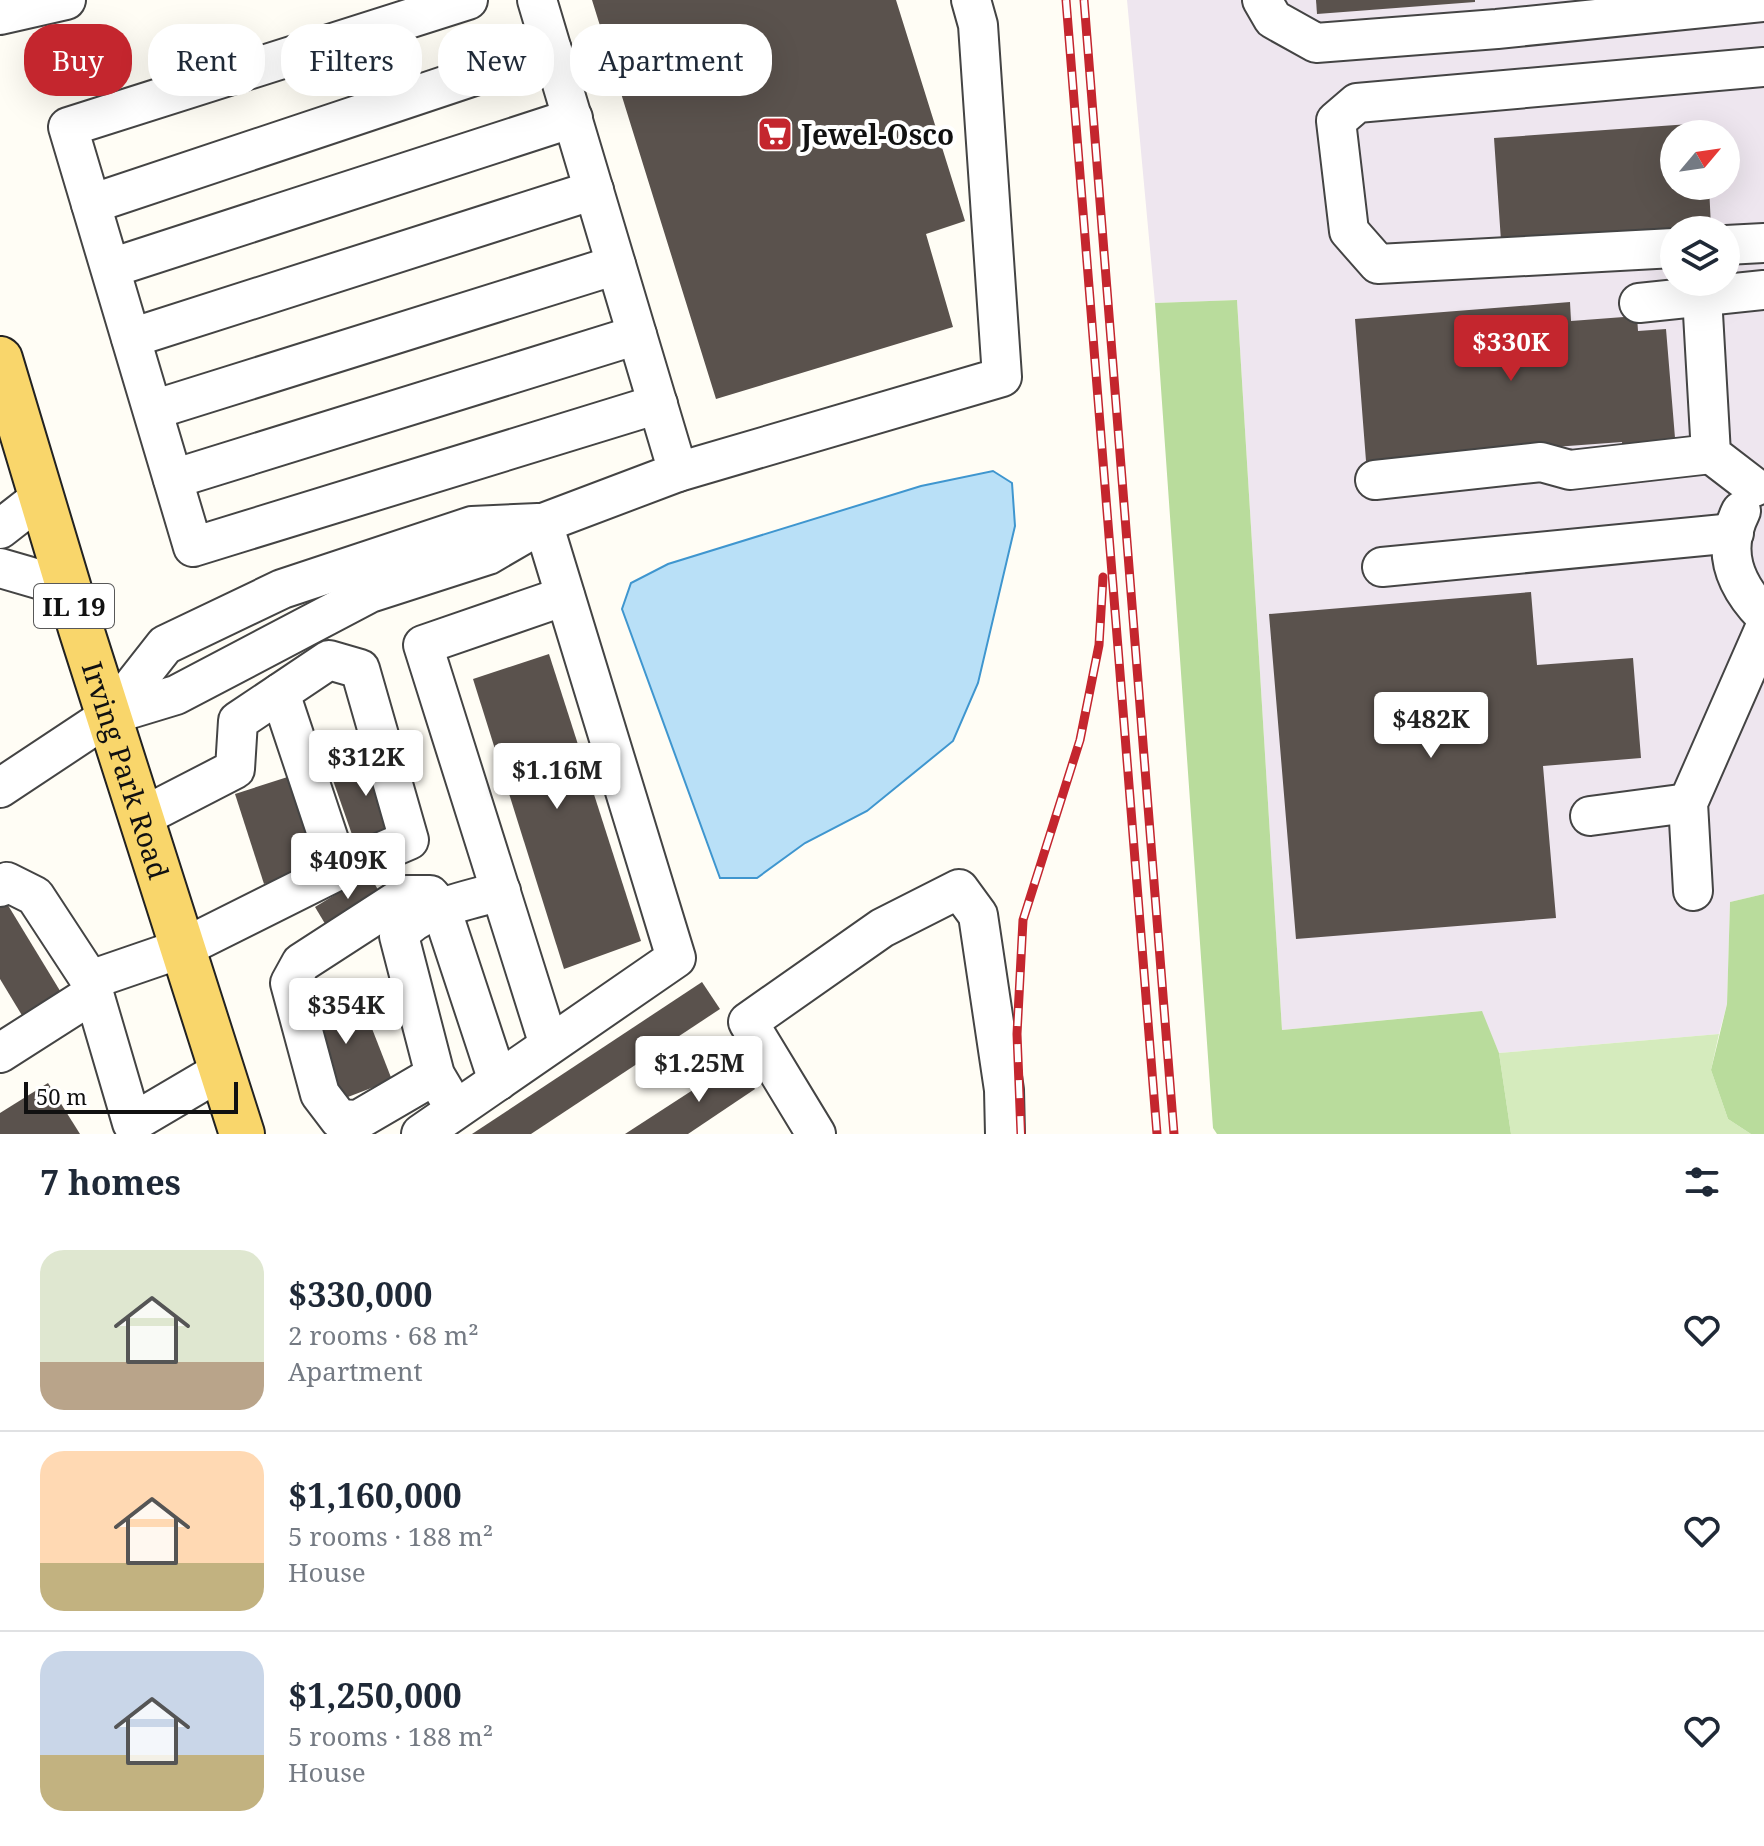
<!DOCTYPE html>
<html lang="en">
<head>
<meta charset="utf-8">
<style>
	body { margin:0; font-family:"Noto Serif",serif; background:#f6f6f7; color:#1f2937; height:100vh; display:flex; flex-direction:column; font-size:30px; white-space:nowrap }
	* { box-sizing:border-box; margin:0 }
	p { font-size:26px; color:#747a83 }
	.icon { flex:none; width:44px; height:44px; fill:none; stroke:currentColor; stroke-width:2; stroke-linecap:round; stroke-linejoin:round }
	.map { position:relative; height:1134px; overflow:hidden }
	.details { display:flex; flex-direction:column; background:#fff; flex:1 }
	.details>* { flex:none }
	.hud { position:absolute; left:24px; top:24px; width:800px; height:72px; display:flex; gap:16px }
	.needle { width:52px; rotate:61deg }
	.fabs { position:absolute; left:1660px; top:120px; display:grid; gap:16px }
	.fabs a { display:grid; place-items:center; width:80px; height:80px; border-radius:50%; background:#fff; box-shadow:0 8px 32px #0002; font-size:40px }
	.scale { position:absolute; left:24px; bottom:20px; width:214px; box-sizing:border-box; padding-left:8px; border:4px solid #111; border-top:0; font-size:22px; line-height:28px; white-space:nowrap; color:#111; -webkit-text-stroke:6px #fff; paint-order:stroke }
	.price { position:absolute; translate:-50% -68px; padding:0 18px; border-radius:8px; background:#fff; color:#222; font-size:26px; line-height:52px; filter:drop-shadow(0 2px 4px #0008) }
	.price::after { content:''; position:absolute; left:50%; top:48px; width:24px; height:18px; margin-left:-12px; background:inherit; clip-path:polygon(0 0,100% 0,50% 100%) }
	.price.current { background:#c4262e; color:#fff }
	ul { padding:0; list-style:none }
	li { display:flex; align-items:center; gap:24px; height:200px; padding:0 40px }
	li+li { border-top:2px solid #e0e1e3 }
	li span { display:grid; place-items:center; flex:none; width:224px; height:160px; border-radius:24px; color:#555 }
	li>.icon { margin-inline-start:auto }
	span .icon { width:96px; height:96px; fill:#fffc; stroke-width:1 }
	li b { font-size:34px }
	h2 { display:flex; justify-content:space-between; align-items:center; height:96px; padding:0 40px; font-size:34px }
	.pill { padding:0 28px; border-radius:32px; background:#fff; box-shadow:0 8px 32px #0002; font-size:28px; line-height:72px }
	.pill.current { background:#c4262e; color:#fff }
	.map>svg:first-child { display:block }
	.industrial { fill:#eee6ef; fill-rule:evenodd }
	.green { fill:#d5ebbd }
	.forest { fill:#b9dc9c }
	.water { fill:#b9e0f7; stroke:#3f96cf; stroke-width:2 }
	.building { fill:#5a524d }
	.lines { fill:none; stroke-linecap:round; stroke-linejoin:round }
	.minor-casing { stroke:#444; stroke-width:42 }
	.major-casing { stroke:#222; stroke-width:48 }
	.minor { stroke:#fff; stroke-width:38 }
	.major { stroke:#f9d66b; stroke-width:44 }
	.rail-casing { stroke:#c4262e; stroke-width:9 }
	.rail { stroke:#fff; stroke-width:6; stroke-dasharray:18; stroke-linecap:butt }
	.labels { text-anchor:middle; dominant-baseline:central; stroke-width:8; stroke-linejoin:round; paint-order:stroke }
	.shield { fill:#fff; stroke:#585858; stroke-width:2 }
	.shield-label { font-size:26px; font-weight:bold; fill:#111 }
	.poi-label { font-size:28px; font-weight:bold; fill:#111; stroke:#fff; text-anchor:start }
	.street-label { font-size:28px; fill:#111; stroke:#fff }
</style>
</head>
<body>
<div class="map">
<svg width="1764" height="1134" viewBox="0 0 1764 1134">
	<rect width="100%" height="100%" fill="#fffdf5"/>
	<path class="industrial" d="M1127 0H1764V894L1730 902 1727 1004 1719 1034 1499 1053 1481 1011 1282 1030 1237 300 1155 303ZM1674 134H1726V186H1674ZM1674 230H1726V282H1674Z"/>
	<polygon class="green" points="1719,1034 1711,1070 1728,1119 1751,1134 1511,1134 1499,1053"/>
	<g class="forest">
		<polygon points="1237,300 1282,1030 1482,1011 1499,1053 1511,1134 1217,1134 1213,1128 1155,303"/>
		<polygon points="1764,894 1764,1134 1751,1134 1728,1119 1711,1070 1727,1004 1730,902"/>
	</g>
	<polygon class="water" points="993,471 1012,483 1015,526 978,683 953,741 867,811 805,843 757,878 720,878 622,609 631,583 668,564 921,486"/>
	<g class="building">
		<polygon points="592,0 896,0 965,221 926,234 953,327 716,399"/>
		<polygon points="1316,0 1475,0 1475,2 1317,14"/>
		<polygon points="1704,123 1705,134 1674,134 1674,186 1709,186 1711,227 1501,241 1494,138"/>
		<polygon points="1570,302 1571,321 1637,316 1638,331 1666,329 1676,450 1623,454 1622,442 1366,461 1355,319"/>
		<polygon points="1531,592 1537,665 1633,658 1641,758 1543,766 1556,918 1296,939 1269,614"/>
		<polygon points="549,654 641,941 564,969 473,679"/>
		<polygon points="375,750 403,830 356,846 328,766"/>
		<polygon points="300,773 329,863 264,884 235,794"/>
		<polygon points="369,874 381,895 327,927 315,907"/>
		<polygon points="6,902 65,999 26,1022 0,979 0,906"/>
		<polygon points="702,982 720,1009 531,1134 472,1134"/>
		<polygon points="357,990 392,1080 335,1102 300,1012"/>
		<polygon points="736,1062 755,1089 688,1134 625,1134"/>
		<polygon points="48,1083 80,1134 0,1134 0,1113"/>
	</g>
	<g class="lines">
		<defs>
			<g id="minor">
				<polyline points="468,0 68,127 193,547 658,404"/>
				<polyline points="1262,0 1273,19 1316,43 1497,29 1764,2"/>
				<polyline points="0,15 66,0"/>
				<polyline points="91,204 552,50"/>
				<polyline points="1726,245 1764,243"/>
				<polyline points="1674,248 1378,264 1349,231 1336,121 1357,103 1764,67"/>
				<polyline points="111,268 573,118"/>
				<polyline points="1702,296 1711,454 1754,487"/>
				<polyline points="1639,303 1764,290"/>
				<polyline points="131,338 594,190"/>
				<polyline points="153,410 616,265"/>
				<polyline points="678,472 1002,377 978,25 971,0"/>
				<polyline points="173,479 637,335"/>
				<polyline points="1375,480 1541,462 1570,470 1711,454"/>
				<path d="M1741 511C1721 551 1734 584 1764 615"/>
				<polyline points="0,529 41,497"/>
				<polyline points="1382,567 1734,533"/>
				<polyline points="0,568 69,588"/>
				<polyline points="280,693 339,870"/>
				<polyline points="110,715 165,645 282,589 472,526 538,523"/>
				<polyline points="0,788 110,715 176,695 370,593 488,555 543,523 678,472 537,0"/>
				<polyline points="1590,816 1688,803"/>
				<polyline points="0,887 7,882 35,896 90,980 132,1123 222,1070"/>
				<polyline points="1693,891 1688,803 1764,630"/>
				<polyline points="90,980 183,948 339,870 409,840 360,669 329,660 238,721 235,769 142,817"/>
				<polyline points="549,1045 423,645 565,596"/>
				<polyline points="0,1053 94,993"/>
				<polyline points="435,1075 358,1120 339,1119 320,1094 290,983 301,963 406,895 430,895 441,908 498,1081"/>
				<path d="M448 1097 435 1075 399 936C416 909 471 900 501 891"/>
				<polyline points="421,1134 676,958 543,523"/>
				<polyline points="816,1134 748,1022 882,928 959,889 978,915 1004,1090 1005,1134"/>
			</g>
			<g id="major">
				<path id="s1" d="M0 359 81 629 242 1134"/>
			</g>
		</defs>
		<use href="#minor" class="minor-casing"/>
		<use href="#major" class="major-casing"/>
		<use href="#minor" class="minor"/>
		<use href="#major" class="major"/>
		<defs>
			<g id="rail">
				<polyline points="1066,0 1157,1134"/>
				<polyline points="1084,0 1174,1134"/>
				<polyline points="1021,1134 1017,1034 1023,920 1080,740 1099,645 1103,577"/>
			</g>
		</defs>
		<use href="#rail" class="rail-casing"/>
		<use href="#rail" class="rail"/>
	</g>
	<defs>
		<symbol id="supermarket-square" viewBox="-11 -11 22 22"><rect x="-9" y="-9" width="18" height="18" rx="4" fill="#c4262e" stroke="#fff"/><path d="M-6-5.5h2.5l.6 2H6L4.5 2H-2.5L-4.4-4H-6ZM-1.5 3.2a1.3 1.3 0 1 0 .1 0ZM3 3.2a1.3 1.3 0 1 0 .1 0Z" fill="#fff"/></symbol>
	</defs>
	<g fill-rule="evenodd">
		<use href="#supermarket-square" x="755" y="114" width="40" height="40"/>
	</g>
	<g class="labels">
		<rect class="shield" x="34" y="584" width="80" height="44" rx="6"/>
		<g class="shield-label">
			<text x="74" y="606">IL 19</text>
		</g>
		<g class="poi-label">
			<text x="801" y="134">Jewel-Osco</text>
		</g>
		<g class="street-label">
			<text stroke="none"><textPath href="#s1" startOffset="430">Irving Park Road</textPath></text>
		</g>
	</g>
</svg>
<div class="fabs">
<a><svg class="needle" viewBox="-14 -14 28 28"><path d="M0-13l5 13h-10z" fill="#e53935"/><path d="M0 13l5-13h-10z" fill="#747a83"/></svg></a>
<a><svg class="icon" aria-label="layers" viewBox="0 0 24 24"><path d="M12 4l9 5-9 5-9-5zM3 14l9 5 9-5"/></svg></a>
</div>
<div class="scale">50 m</div>
<b class="price current" style="left:1511px;top:383px">$330K</b>
<b class="price" style="left:1431px;top:760px">$482K</b>
<b class="price" style="left:366px;top:798px">$312K</b>
<b class="price" style="left:557px;top:811px">$1.16M</b>
<b class="price" style="left:348px;top:901px">$409K</b>
<b class="price" style="left:346px;top:1046px">$354K</b>
<b class="price" style="left:699px;top:1104px">$1.25M</b>
<div class="hud">
<a class="pill current">Buy</a>
<a class="pill">Rent</a>
<a class="pill">Filters</a>
<a class="pill">New</a>
<a class="pill">Apartment</a>
</div>
</div>
<section class="details">
<h2>7 homes<svg class="icon" aria-label="filters" viewBox="0 0 24 24"><path d="M4 7h16M4 17h16"/><circle cx="9" cy="7" r="2"/><circle cx="15" cy="17" r="2"/></svg></h2>
<ul>
<li><span style="background:linear-gradient(#dfe7d0 70%,#b9a48a 0)"><svg class="icon" aria-label="home" viewBox="0 0 24 24"><path d="M3 11l9-7 9 7M6 9v11h12V9"/></svg></span><div><b>$330,000</b><p>2 rooms · 68 m²</p><p>Apartment</p></div><svg class="icon" aria-label="heart" viewBox="0 0 24 24"><path d="M12 20l-8-8c-3-5 5-10 8-4 3-6 11-1 8 4z"/></svg></li>
<li><span style="background:linear-gradient(#ffd9b3 70%,#c2b280 0)"><svg class="icon" aria-label="home" viewBox="0 0 24 24"><path d="M3 11l9-7 9 7M6 9v11h12V9"/></svg></span><div><b>$1,160,000</b><p>5 rooms · 188 m²</p><p>House</p></div><svg class="icon" aria-label="heart" viewBox="0 0 24 24"><path d="M12 20l-8-8c-3-5 5-10 8-4 3-6 11-1 8 4z"/></svg></li>
<li><span style="background:linear-gradient(#c9d6e8 65%,#c2b280 0)"><svg class="icon" aria-label="home" viewBox="0 0 24 24"><path d="M3 11l9-7 9 7M6 9v11h12V9"/></svg></span><div><b>$1,250,000</b><p>5 rooms · 188 m²</p><p>House</p></div><svg class="icon" aria-label="heart" viewBox="0 0 24 24"><path d="M12 20l-8-8c-3-5 5-10 8-4 3-6 11-1 8 4z"/></svg></li>
</ul>
</section>
</body>
</html>
